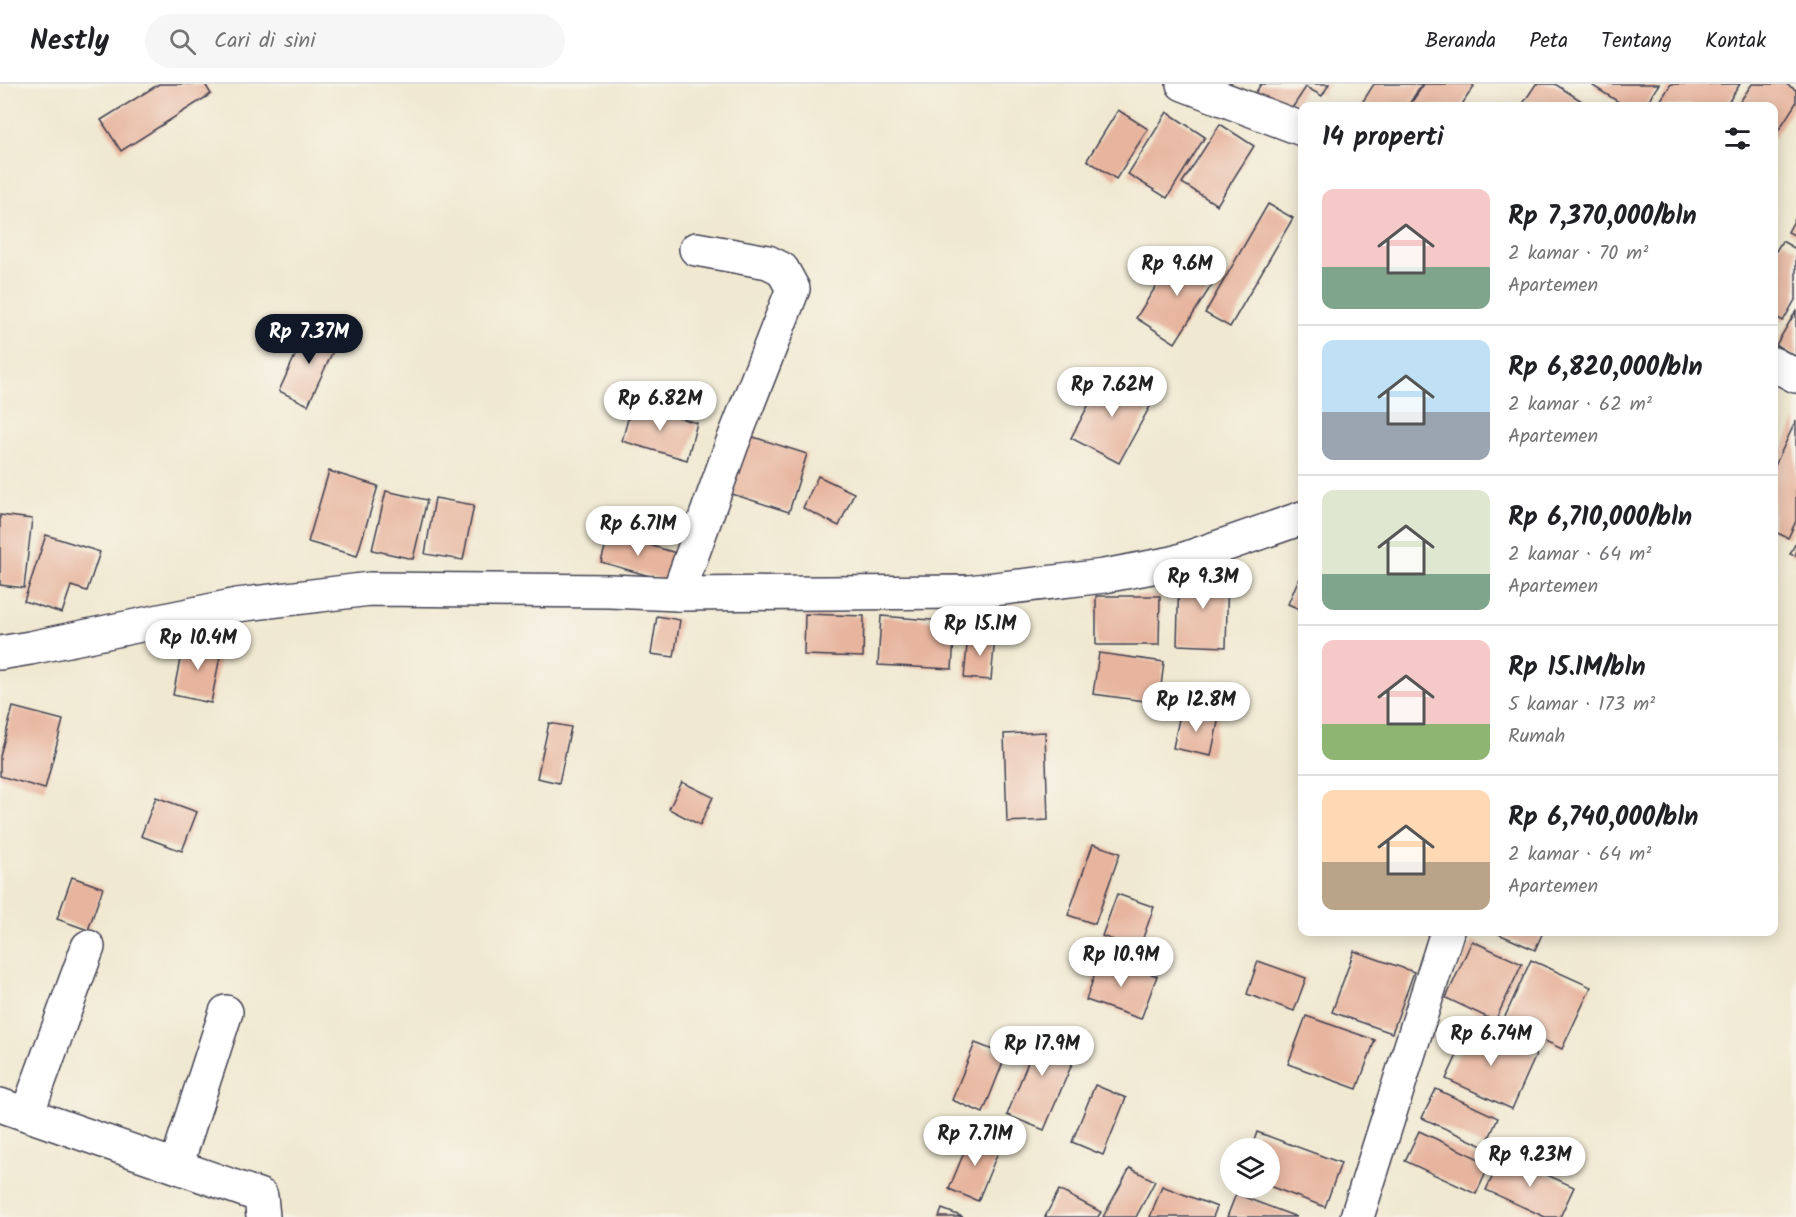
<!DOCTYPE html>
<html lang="id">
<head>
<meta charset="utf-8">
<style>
	body { margin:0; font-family:Kalam,sans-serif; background:#f6f6f6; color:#202124; height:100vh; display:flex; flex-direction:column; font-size:22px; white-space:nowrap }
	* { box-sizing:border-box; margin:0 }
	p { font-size:20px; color:#757577 }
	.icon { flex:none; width:33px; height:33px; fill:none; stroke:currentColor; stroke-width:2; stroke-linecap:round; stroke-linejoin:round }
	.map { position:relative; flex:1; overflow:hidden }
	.details { position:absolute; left:1298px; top:18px; width:480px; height:834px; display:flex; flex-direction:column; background:#fff; border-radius:12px; box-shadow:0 3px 15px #0003 }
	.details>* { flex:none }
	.fabs { position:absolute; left:1220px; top:1054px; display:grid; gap:12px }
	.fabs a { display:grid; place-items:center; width:60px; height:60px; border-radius:50%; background:#fff; box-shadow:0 3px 15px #0003; font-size:30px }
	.price { position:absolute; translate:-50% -51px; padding:0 14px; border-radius:21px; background:#fff; color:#222; font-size:20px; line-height:39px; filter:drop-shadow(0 2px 3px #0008) }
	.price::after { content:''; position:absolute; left:50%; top:36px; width:18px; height:14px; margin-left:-9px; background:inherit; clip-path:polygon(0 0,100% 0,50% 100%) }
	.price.on { background:#111827; color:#fff }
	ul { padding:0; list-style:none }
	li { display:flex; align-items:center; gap:18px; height:150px; padding:0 24px }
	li+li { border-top:2px solid #e0e0e0 }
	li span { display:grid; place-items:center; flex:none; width:168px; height:120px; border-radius:12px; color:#555 }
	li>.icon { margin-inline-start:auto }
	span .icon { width:72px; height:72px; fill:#fffc; stroke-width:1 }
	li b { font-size:26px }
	h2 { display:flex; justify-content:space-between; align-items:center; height:72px; padding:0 24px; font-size:26px }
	header { display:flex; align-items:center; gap:36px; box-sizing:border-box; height:84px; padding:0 30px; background:#fff; border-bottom:2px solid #e0e0e0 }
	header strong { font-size:28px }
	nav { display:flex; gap:33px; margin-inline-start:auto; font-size:21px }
	.search { width:420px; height:54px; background:#f6f6f6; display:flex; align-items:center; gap:15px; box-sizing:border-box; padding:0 21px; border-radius:33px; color:#757577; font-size:22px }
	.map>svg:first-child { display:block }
	.building { fill:#e7b49d }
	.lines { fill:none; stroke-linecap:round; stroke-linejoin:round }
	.street-casing { stroke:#414051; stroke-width:36 }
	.street { stroke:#fff; stroke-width:33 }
</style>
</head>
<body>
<header>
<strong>Nestly</strong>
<div class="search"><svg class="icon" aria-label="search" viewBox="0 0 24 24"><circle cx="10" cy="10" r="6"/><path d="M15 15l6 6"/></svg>Cari di sini</div>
<nav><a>Beranda</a><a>Peta</a><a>Tentang</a><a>Kontak</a></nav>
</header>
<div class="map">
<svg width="1796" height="1133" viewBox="0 0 1796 1133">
	<rect width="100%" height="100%" fill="#f7f3e8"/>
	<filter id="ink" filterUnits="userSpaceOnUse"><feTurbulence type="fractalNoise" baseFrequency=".0167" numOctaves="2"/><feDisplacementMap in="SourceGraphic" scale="12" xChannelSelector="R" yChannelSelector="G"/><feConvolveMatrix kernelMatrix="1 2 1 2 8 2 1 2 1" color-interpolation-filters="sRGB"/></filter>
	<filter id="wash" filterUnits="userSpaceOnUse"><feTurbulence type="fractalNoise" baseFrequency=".008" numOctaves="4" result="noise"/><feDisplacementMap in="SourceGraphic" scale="24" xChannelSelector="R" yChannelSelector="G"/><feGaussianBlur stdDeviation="1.35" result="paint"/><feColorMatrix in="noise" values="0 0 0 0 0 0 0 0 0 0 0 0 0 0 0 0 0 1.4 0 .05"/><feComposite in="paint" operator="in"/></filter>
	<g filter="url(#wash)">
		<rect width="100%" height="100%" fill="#f0e8d0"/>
		<g id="blocks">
			<g class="building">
				<polygon points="159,0 205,0 211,10 121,67 101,36"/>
				<polygon points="1261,0 1329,0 1322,12 1306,3 1287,32 1254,11"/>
				<polygon points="1374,0 1422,0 1408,22 1360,22"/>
				<polygon points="1424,0 1471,0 1474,2 1461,22 1409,22"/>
				<polygon points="1536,0 1555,0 1588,21 1587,22 1524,22 1522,21"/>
				<polygon points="1594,0 1659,0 1645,22 1625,22 1593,2"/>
				<polygon points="1671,0 1740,0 1726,22 1657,22"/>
				<polygon points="1752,0 1786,0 1796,6 1796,19 1773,55 1773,22 1737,22"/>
				<polygon points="1118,26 1148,45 1116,95 1087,76"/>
				<polygon points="1167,28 1205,53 1167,114 1128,90"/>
				<polygon points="1220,40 1254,62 1217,121 1182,99"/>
				<polygon points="1268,120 1293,134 1230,243 1205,229"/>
				<polygon points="1796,133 1796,152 1788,148"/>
				<polygon points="1782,157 1796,165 1796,214 1783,237 1773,231 1773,172"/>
				<polygon points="1178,167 1218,191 1175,259 1136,234"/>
				<polygon points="1796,227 1796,273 1776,261"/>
				<polygon points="309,241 339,254 308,321 279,307"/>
				<polygon points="1105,290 1154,315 1119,379 1071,354"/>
				<polygon points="632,320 697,339 687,376 622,357"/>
				<polygon points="1796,336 1796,437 1788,454 1773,447 1773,386"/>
				<polygon points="747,351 807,370 789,428 729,409"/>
				<polygon points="329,387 378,402 357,472 308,458"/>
				<polygon points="818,392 854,409 839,442 803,424"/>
				<polygon points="386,407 427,416 413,475 372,466"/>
				<polygon points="435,414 474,421 463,476 425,470"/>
				<polygon points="0,431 32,435 24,504 0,501"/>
				<polygon points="609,449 676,469 667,497 601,478"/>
				<polygon points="46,451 100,468 87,507 71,502 62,529 24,517"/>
				<polygon points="1796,458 1796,472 1790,470"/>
				<polygon points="1302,487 1302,526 1288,520"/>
				<polygon points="1179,490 1228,491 1226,563 1177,561"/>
				<polygon points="1096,512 1160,512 1159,561 1096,561"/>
				<polygon points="805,530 864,532 863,573 804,571"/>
				<polygon points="657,532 680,536 674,573 651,570"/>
				<polygon points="881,532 955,538 952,585 878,581"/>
				<polygon points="968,551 995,553 991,596 964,594"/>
				<polygon points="184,555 222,562 211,619 173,611"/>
				<polygon points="1099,569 1164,578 1159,619 1093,610"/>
				<polygon points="13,623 63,636 45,705 0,692 0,672"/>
				<polygon points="1181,625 1219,633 1211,672 1173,664"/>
				<polygon points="549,639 571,643 559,699 537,694"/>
				<polygon points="1045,648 1048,736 1007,738 1004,650"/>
				<polygon points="682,698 713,713 700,741 669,725"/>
				<polygon points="156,713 197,728 182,767 141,752"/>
				<polygon points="1093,760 1120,769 1095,840 1068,831"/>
				<polygon points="72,793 103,804 88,846 57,835"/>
				<polygon points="1117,810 1154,823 1139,865 1102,852"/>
				<polygon points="1494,848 1543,848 1535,866"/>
				<polygon points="1472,857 1522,880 1495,937 1446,914"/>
				<polygon points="1354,867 1414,888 1392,949 1332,928"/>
				<polygon points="1101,872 1157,892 1141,935 1086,916"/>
				<polygon points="1531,876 1591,903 1562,965 1503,937"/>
				<polygon points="1258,877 1306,894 1294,927 1247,910"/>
				<polygon points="1306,932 1375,956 1357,1005 1288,980"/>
				<polygon points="1471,941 1536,971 1512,1025 1446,995"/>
				<polygon points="1034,943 1080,961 1044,1046 1007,1031 1028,978 1021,976"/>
				<polygon points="975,959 1006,971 983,1029 952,1016"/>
				<polygon points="1095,1001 1126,1014 1103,1071 1072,1058"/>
				<polygon points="1436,1005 1498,1034 1485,1063 1422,1034"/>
				<polygon points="1419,1047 1490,1080 1476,1110 1405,1077"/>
				<polygon points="1257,1048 1341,1079 1325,1123 1269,1102 1269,1065 1251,1065"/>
				<polygon points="972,1049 1001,1061 978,1117 949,1105"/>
				<polygon points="1503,1071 1574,1103 1560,1133 1545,1133 1486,1106"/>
				<polygon points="1130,1084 1155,1097 1136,1133 1103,1133"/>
				<polygon points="1162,1102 1217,1123 1213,1133 1150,1133"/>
				<polygon points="1059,1106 1101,1128 1098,1133 1045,1133"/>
				<polygon points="1236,1110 1297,1133 1227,1133"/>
				<polygon points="942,1125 963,1133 939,1133"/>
			</g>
		</g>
	</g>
	<g filter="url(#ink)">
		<use href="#blocks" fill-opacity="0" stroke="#414051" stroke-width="1.5"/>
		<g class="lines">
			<defs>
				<g id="street">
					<polyline points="1183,0 1302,45"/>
					<polyline points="1773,280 1796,292"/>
					<polyline points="678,510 732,360 793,205 782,185 768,178 696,165"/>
					<polyline points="0,569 30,564 237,521 370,505 610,507 678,510 969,508 1104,492 1173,479 1302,434"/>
					<polyline points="0,1021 261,1112 263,1133"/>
					<polyline points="27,1030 88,863"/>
					<polyline points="176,1082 226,928"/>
					<polyline points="1357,1133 1447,848"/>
				</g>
			</defs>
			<use href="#street" class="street-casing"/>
			<use href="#street" class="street"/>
		</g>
	</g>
</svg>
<div class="fabs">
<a><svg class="icon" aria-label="layers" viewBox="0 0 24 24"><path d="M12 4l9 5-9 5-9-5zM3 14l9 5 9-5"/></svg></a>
</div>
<b class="price" style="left:1177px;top:213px">Rp 9.6M</b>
<b class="price on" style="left:309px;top:281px">Rp 7.37M</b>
<b class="price" style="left:1112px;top:334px">Rp 7.62M</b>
<b class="price" style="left:660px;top:348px">Rp 6.82M</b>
<b class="price" style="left:638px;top:473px">Rp 6.71M</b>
<b class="price" style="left:1203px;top:526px">Rp 9.3M</b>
<b class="price" style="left:980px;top:573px">Rp 15.1M</b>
<b class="price" style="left:198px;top:587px">Rp 10.4M</b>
<b class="price" style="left:1196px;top:649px">Rp 12.8M</b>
<b class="price" style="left:1121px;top:904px">Rp 10.9M</b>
<b class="price" style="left:1491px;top:983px">Rp 6.74M</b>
<b class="price" style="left:1042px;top:993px">Rp 17.9M</b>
<b class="price" style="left:975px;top:1083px">Rp 7.71M</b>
<b class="price" style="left:1530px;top:1104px">Rp 9.23M</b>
<section class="details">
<h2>14 properti<svg class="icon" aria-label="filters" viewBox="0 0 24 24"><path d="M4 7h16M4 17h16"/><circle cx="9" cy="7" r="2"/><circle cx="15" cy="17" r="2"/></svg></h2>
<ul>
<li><span style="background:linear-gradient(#f6c9c9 65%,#7fa58c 0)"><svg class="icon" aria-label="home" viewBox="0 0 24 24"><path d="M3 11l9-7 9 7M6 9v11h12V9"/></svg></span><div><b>Rp 7,370,000/bln</b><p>2 kamar · 70 m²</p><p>Apartemen</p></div></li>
<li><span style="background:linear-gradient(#bfe0f5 60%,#9aa5b1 0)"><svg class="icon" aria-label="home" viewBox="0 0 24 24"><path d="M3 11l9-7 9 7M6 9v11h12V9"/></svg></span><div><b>Rp 6,820,000/bln</b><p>2 kamar · 62 m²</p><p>Apartemen</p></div></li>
<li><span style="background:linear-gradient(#dfe7d0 70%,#7fa58c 0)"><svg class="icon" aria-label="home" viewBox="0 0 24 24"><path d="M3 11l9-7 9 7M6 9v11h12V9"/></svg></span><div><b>Rp 6,710,000/bln</b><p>2 kamar · 64 m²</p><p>Apartemen</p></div></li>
<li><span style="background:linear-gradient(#f6c9c9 70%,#8fb573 0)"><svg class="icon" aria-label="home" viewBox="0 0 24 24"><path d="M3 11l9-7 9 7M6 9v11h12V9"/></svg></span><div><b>Rp 15.1M/bln</b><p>5 kamar · 173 m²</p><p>Rumah</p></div></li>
<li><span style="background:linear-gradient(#ffd9b3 60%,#b9a48a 0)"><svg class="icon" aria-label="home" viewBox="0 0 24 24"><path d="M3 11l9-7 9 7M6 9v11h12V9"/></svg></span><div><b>Rp 6,740,000/bln</b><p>2 kamar · 64 m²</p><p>Apartemen</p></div></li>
</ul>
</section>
</div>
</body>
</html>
